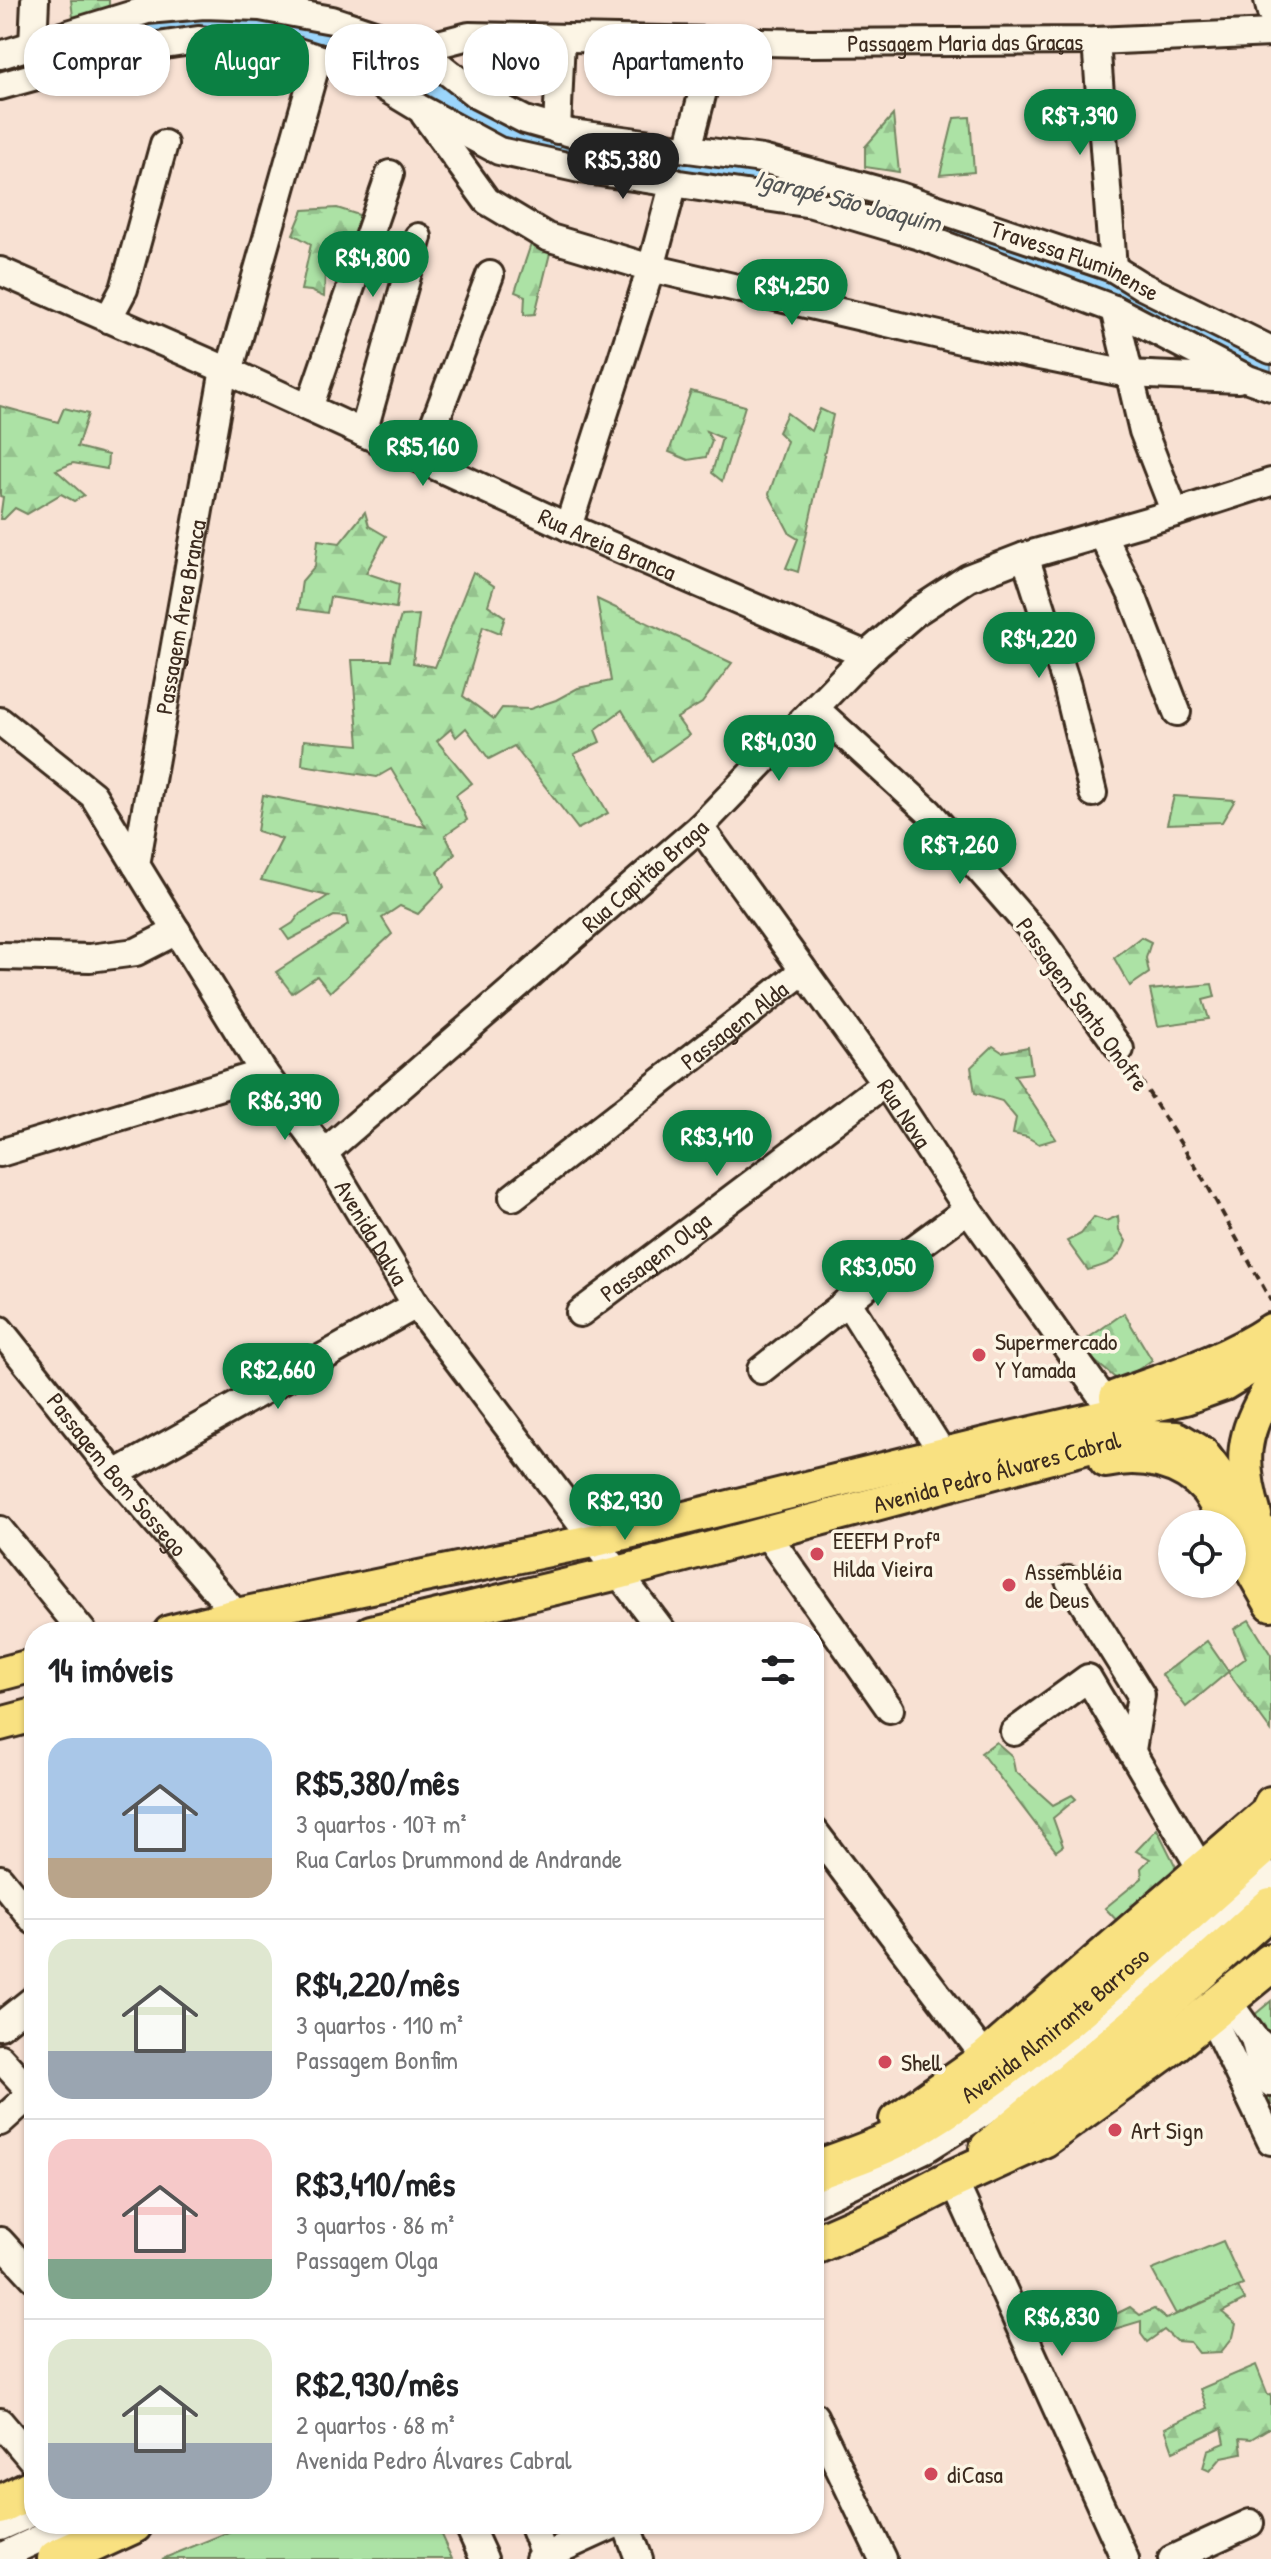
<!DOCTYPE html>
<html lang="pt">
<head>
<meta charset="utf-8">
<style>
	body { margin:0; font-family:"Patrick Hand",sans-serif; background:#f6f6f6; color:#202124; height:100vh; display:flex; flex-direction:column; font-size:30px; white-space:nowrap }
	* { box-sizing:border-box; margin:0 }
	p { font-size:26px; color:#757577 }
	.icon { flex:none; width:44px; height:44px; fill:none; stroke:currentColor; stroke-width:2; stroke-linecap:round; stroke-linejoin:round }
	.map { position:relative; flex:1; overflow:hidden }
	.panel { position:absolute; left:24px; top:1622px; width:800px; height:912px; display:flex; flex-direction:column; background:#fff; border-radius:32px; box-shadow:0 2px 6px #0004 }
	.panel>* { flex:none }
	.guide { position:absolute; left:24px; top:24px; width:800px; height:72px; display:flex; gap:16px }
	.fabs { position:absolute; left:1158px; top:1510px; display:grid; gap:16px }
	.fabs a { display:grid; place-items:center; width:88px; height:88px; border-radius:50%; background:#fff; box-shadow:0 2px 6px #0004; font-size:40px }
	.price { position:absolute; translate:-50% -68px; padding:0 18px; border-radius:28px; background:#0b8043; color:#fff; font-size:26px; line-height:52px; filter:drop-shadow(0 2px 4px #0008) }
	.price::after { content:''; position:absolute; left:50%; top:48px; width:24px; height:18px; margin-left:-12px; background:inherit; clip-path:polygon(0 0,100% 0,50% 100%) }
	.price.on { background:#222; color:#fff }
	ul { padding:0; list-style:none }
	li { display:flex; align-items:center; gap:24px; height:200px; padding:0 24px }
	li+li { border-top:2px solid #e0e0e0 }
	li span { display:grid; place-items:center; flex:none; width:224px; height:160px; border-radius:24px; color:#555 }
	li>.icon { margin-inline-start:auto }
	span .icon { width:96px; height:96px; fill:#fffc; stroke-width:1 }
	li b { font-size:34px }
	h2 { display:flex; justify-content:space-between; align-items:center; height:96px; padding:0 24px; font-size:34px }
	.tag { padding:0 28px; border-radius:32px; background:#fff; box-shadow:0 2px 6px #0004; font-size:28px; line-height:72px }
	.tag.on { background:#0b8043; color:#fff }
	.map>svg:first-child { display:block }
	.grass { fill:#ace2a5; stroke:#748662; stroke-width:2 }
	.forest { fill:url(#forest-firs); stroke:#748662; stroke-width:2 }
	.water { fill:#9bd5fb; stroke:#7591a3; stroke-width:2 }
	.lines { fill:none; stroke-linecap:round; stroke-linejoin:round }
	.minor-casing { stroke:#3b2a1e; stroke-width:32 }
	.major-casing { stroke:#3b2a1e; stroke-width:38 }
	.highway-casing { stroke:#3b2a1e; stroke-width:44 }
	.path { stroke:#3b2a1e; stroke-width:4; stroke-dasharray:8 6; stroke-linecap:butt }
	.minor { stroke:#fcf5e5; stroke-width:26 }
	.major { stroke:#f9e181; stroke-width:32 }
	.highway { stroke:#f9e181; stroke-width:38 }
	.poi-dot { fill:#d1495b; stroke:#fcf5e5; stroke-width:3 }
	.labels { text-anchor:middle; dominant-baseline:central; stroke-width:7; stroke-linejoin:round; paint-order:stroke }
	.street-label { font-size:24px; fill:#3b2a1e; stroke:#fcf5e5 }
	.poi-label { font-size:24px; fill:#3b2a1e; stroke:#fcf5e5; text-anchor:start }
	.water-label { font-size:26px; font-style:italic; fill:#535555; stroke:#fcf5e5 }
</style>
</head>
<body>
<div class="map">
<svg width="1271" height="2559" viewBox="0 0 1271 2559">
	<defs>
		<pattern id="forest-firs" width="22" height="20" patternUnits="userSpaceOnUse" patternTransform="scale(2)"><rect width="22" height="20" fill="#ace2a5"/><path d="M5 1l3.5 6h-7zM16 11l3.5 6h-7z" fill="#95c28e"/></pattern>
	</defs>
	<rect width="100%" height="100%" fill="#f8e1d3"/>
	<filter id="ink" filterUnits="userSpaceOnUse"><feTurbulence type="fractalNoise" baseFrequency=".0125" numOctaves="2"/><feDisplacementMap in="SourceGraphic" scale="16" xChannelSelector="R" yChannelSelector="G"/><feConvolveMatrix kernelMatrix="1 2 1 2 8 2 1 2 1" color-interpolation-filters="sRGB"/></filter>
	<g filter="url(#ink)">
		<g class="grass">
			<polygon points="1223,2241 1243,2285 1176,2314 1152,2270"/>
			<polygon points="248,2524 436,2524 452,2559 162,2559"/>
		</g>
		<g class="forest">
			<polygon points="71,0 109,0 109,7 85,19 73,17"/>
			<polygon points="893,115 899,172 865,167 865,147"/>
			<polygon points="970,117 974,172 940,175 954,118"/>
			<polygon points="337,208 368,218 354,257 325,274 324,297 311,291 301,290 311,244 293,234 303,210"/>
			<polygon points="532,241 551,249 535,314 524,315 525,296 515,292"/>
			<polygon points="691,391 745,406 722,481 712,473 722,438 706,431 712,441 706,457 688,460 669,452"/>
			<polygon points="0,406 58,422 64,408 88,414 77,447 108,455 107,469 73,463 56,470 84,495 74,501 61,494 27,514 15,508 4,519 0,519 3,497 0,496"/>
			<polygon points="820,409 833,415 798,572 786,568 798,539 790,534 769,494 787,441 778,432 787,413 811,431"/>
			<polygon points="365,512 369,526 386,536 366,573 399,584 396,608 330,597 327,613 298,609 302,581 315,566 318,540 340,543"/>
			<polygon points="473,572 494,586 488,605 505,617 500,633 483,626 463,696 494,719 502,708 530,709 556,700 578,688 611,681 597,599 732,663 702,703 677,718 689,735 652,761 622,710 595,730 600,742 574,754 608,813 578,829 514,746 489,759 466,728 456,737 451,729 437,741 472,783 456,795 467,820 445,835 455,854 438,872 444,887 418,914 400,906 382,918 392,934 330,992 317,976 292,993 276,972 348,925 346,917 334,916 289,940 282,930 293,923 300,914 328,896 261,880 282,839 257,831 263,795 426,827 391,769 377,777 302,765 304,740 359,745 352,660 391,660 394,639 401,616 419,615 413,663 435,667"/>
			<polygon points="1174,796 1235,800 1222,822 1167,824"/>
			<polygon points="1141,937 1151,942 1146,958 1149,973 1130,986 1114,958"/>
			<polygon points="1212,984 1215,997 1203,1000 1209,1019 1158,1026 1150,990"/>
			<polygon points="993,1046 1002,1052 1028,1047 1032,1073 1014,1075 1056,1139 1039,1144 1027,1137 1013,1134 1016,1118 1002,1101 975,1093 971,1067"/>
			<path d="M1118 1216 1119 1230 1126 1241C1119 1262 1107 1265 1088 1270L1067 1241 1081 1234 1094 1217 1106 1221Z"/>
			<polygon points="1124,1313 1152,1360 1120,1382 1077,1346"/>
			<polygon points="1249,1620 1271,1655 1271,1731 1228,1672 1186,1707 1162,1675 1207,1641 1228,1671 1246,1658 1234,1629"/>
			<polygon points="996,1742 1012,1756 1015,1771 1053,1805 1072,1795 1076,1799 1053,1818 1063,1846 1056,1851 981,1753"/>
			<polygon points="1157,1829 1179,1873 1122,1926 1105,1908 1142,1878 1141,1868 1150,1859 1136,1851"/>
			<polygon points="1271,2001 1271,2127 1228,2037"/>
			<polygon points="1238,2287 1245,2300 1222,2312 1236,2324 1233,2337 1221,2352 1199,2353 1190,2342 1176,2341 1164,2330 1147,2342 1141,2334 1141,2321 1111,2330 1104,2320 1130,2307 1140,2315 1154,2309 1166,2319"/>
			<polygon points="1256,2365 1268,2395 1271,2394 1271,2427 1251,2439 1240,2438 1242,2453 1222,2457 1210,2471 1203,2468 1208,2450 1225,2443 1222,2428 1173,2451 1165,2428 1207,2408 1200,2389"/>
		</g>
		<polygon class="water" points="138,17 278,17 402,52 506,123 806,176 1039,247 1271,356 1271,380 1214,350 1146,309 1099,294 982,243 884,209 655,165 552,151 503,138 354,53 276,32 181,28 99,40 0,79 0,59"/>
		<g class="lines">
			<defs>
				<g id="minor">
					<polyline points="1268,0 1271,13"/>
					<polyline points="1096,41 1113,268"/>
					<polyline points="33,45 35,0"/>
					<path id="s1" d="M419 49 469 36 810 43 1096 41 1271 33"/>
					<path id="s2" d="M0 55 147 10 204 5 260 7 332 20 419 49 478 96 525 120 571 133 762 159 899 196 1113 268 1142 286 1271 350"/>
					<polyline points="0,86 131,50 198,40 298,52 356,70 419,108 499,151 580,169 812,204 920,236 1114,309 1248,379 1271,387"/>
					<polyline points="424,114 487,201 547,237 651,268 965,341 1128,374 1238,379"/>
					<polyline points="557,130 561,38"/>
					<polyline points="688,149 716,41"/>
					<path id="s3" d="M0 271 224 369 568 527 866 655"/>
					<polyline points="1114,309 1143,431 1175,513"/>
					<polyline points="108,319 124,289 164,144"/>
					<polyline points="229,372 318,58"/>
					<polyline points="309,408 390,174"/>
					<polyline points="363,433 418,237"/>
					<polyline points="421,459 490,275"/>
					<polyline points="568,527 651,268 674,182"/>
					<polyline points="1102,534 1132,595 1177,712"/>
					<polyline points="1025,556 1067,686 1093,793"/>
					<polyline points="816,709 929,812 1042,941 1120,1049"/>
					<path id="s4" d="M0 721 93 795 264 1073 324 1153 416 1305 663 1632"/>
					<path id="s5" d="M700 827 885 1083 968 1209 1105 1401"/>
					<path id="s6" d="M136 865 224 369"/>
					<polyline points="0,956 90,958 136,952 177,931"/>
					<polyline points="0,1153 264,1073"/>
					<path id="s7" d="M324 1153 700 827 866 655 916 612 968 578 1025 556 1175 513 1271 482"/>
					<path id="s8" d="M513 1197 803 971"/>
					<polyline points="847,1301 943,1454"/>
					<path id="s9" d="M580 1313 885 1083"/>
					<path id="s10" d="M0 1330 115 1474 237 1615"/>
					<polyline points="761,1370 907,1254 968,1209"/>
					<polyline points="115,1474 416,1305"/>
					<polyline points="0,1530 83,1632"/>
					<polyline points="766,1533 890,1709"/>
					<polyline points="1069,1580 1141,1695 1132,1750"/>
					<polyline points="1014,1732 1088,1678 1201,1869 1214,1884"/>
					<polyline points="814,1831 985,2057"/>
					<polyline points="0,1879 34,1921"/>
					<polyline points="1227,2000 1254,2038 1271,2053"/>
					<polyline points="1210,2014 1271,2141"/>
					<polyline points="0,2026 34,1999"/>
					<polyline points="1254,2038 1260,2063 1271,2083"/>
					<polyline points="0,2058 34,2095"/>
					<polyline points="0,2122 32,2093"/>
					<polyline points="953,2179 1125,2559"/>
					<polyline points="814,2202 927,2148 981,2114 1049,2064 1126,2001 1271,1876"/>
					<polyline points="0,2241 34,2278"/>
					<polyline points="814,2416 883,2559"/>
					<polyline points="0,2422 34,2462"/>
					<polyline points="468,2524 484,2559"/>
					<polyline points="532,2524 545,2557"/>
					<polyline points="626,2524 639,2559"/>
					<polyline points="0,2527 34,2512"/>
					<polyline points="0,2557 71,2524"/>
					<polyline points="539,2559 616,2524"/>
					<polyline points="1172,2559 1250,2523"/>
				</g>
				<g id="major">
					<path d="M1116 1397C1170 1377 1223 1362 1271 1330"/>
					<path d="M1106 1461C1141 1453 1182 1461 1207 1490 1214 1500 1220 1513 1226 1524"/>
					<path d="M1255 1515C1239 1462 1241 1434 1271 1386"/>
					<polyline points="1232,1535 1271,1604"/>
					<polyline points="170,1632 237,1615 592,1541 989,1443 1185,1398 1224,1384 1271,1355"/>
					<path id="s11" d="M371 1632 618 1573 1129 1436 1177 1438 1202 1453 1259 1529"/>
					<polyline points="0,1674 34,1665"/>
					<polyline points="0,1724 34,1715"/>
					<polyline points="896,2120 985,2057 1266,1813 1271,1803"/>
				</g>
				<g id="highway">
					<polyline points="1261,1534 1271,1554"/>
					<polyline points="989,2149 1180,1989 1271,1907"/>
					<path id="s12" d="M814 2171C842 2160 873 2151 899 2137 1037 2059 1152 1942 1271 1839"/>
					<polyline points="814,2245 883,2215 953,2179 1043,2138 1167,2048 1271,1963"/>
					<polyline points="0,2505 34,2488"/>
					<polyline points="57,2559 133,2524"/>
				</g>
			</defs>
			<use href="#minor" class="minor-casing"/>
			<use href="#major" class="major-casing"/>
			<use href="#highway" class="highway-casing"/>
			<polyline class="path" points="1133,1068 1207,1185 1271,1301"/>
			<use href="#minor" class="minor"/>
			<use href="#major" class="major"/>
			<use href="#highway" class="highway"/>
		</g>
	</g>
	<g class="poi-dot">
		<circle cx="979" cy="1355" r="8"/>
		<circle cx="817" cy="1554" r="8"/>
		<circle cx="1009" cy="1585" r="8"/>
		<circle cx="885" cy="2062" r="8"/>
		<circle cx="1115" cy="2130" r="8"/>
		<circle cx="931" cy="2474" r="8"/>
	</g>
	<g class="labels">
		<g class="street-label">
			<text stroke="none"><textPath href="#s1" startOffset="548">Passagem Maria das Graças</textPath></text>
			<text stroke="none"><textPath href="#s2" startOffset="1130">Travessa Fluminense</textPath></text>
			<text stroke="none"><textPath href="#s3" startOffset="666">Rua Areia Branca</textPath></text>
			<text stroke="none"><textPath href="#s6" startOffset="252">Passagem Área Branca</textPath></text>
			<text stroke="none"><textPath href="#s7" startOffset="424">Rua Capitão Braga</textPath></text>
			<text transform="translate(1083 1004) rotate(54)">Passagem Santo Onofre</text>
			<text stroke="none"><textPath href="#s8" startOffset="280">Passagem Alda</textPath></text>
			<text stroke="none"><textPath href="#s5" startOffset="352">Rua Nova</textPath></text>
			<text stroke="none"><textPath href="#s4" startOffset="638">Avenida Dalva</textPath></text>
			<text stroke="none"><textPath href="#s9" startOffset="94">Passagem Olga</textPath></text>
			<text stroke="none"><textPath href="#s11" startOffset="646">Avenida Pedro Álvares Cabral</textPath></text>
			<text stroke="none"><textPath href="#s10" startOffset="186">Passagem Bom Sossego</textPath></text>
			<text stroke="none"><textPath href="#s12" startOffset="284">Avenida Almirante Barroso</textPath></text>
		</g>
		<g class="poi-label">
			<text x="995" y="1341">Supermercado<tspan x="995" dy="28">Y Yamada</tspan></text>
			<text x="833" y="1540">EEEFM Profª<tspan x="833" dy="28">Hilda Vieira</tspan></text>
			<text x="1025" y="1571">Assembléia<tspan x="1025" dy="28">de Deus</tspan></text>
			<text x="901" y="2062">Shell</text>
			<text x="1131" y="2130">Art Sign</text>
			<text x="947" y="2474">diCasa</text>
		</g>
		<g class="water-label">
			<text transform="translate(848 200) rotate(14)">Igarapé São Joaquim</text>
		</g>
	</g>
</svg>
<div class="fabs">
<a><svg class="icon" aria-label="locate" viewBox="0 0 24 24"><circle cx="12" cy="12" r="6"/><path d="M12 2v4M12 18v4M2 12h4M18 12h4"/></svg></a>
</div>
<b class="price" style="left:1080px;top:157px">R$7,390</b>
<b class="price on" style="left:623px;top:201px">R$5,380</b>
<b class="price" style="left:373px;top:299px">R$4,800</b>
<b class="price" style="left:792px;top:327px">R$4,250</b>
<b class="price" style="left:423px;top:488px">R$5,160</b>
<b class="price" style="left:1039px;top:680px">R$4,220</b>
<b class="price" style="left:779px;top:783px">R$4,030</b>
<b class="price" style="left:960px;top:886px">R$7,260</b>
<b class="price" style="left:285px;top:1142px">R$6,390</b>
<b class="price" style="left:717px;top:1178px">R$3,410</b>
<b class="price" style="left:878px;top:1308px">R$3,050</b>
<b class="price" style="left:278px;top:1411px">R$2,660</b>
<b class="price" style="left:625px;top:1542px">R$2,930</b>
<b class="price" style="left:1062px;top:2358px">R$6,830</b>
<div class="guide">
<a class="tag">Comprar</a>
<a class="tag on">Alugar</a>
<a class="tag">Filtros</a>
<a class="tag">Novo</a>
<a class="tag">Apartamento</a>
</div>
<section class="panel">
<h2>14 imóveis<svg class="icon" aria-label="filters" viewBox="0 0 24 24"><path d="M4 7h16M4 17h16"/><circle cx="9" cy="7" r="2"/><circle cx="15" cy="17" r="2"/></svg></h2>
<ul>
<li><span style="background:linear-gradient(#a9c7e8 75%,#b9a48a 0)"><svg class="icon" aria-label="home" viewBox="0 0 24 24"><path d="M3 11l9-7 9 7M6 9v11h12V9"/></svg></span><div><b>R$5,380/mês</b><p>3 quartos · 107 m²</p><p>Rua Carlos Drummond de Andrande</p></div></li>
<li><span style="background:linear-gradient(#dfe7d0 70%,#9aa5b1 0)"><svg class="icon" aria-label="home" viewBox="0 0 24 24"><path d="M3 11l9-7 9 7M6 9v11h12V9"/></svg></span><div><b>R$4,220/mês</b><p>3 quartos · 110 m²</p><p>Passagem Bonfim</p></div></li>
<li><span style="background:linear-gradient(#f6c9c9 75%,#7fa58c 0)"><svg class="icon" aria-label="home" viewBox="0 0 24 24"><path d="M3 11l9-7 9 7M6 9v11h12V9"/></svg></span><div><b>R$3,410/mês</b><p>3 quartos · 86 m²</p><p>Passagem Olga</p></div></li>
<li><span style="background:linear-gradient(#dfe7d0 65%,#9aa5b1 0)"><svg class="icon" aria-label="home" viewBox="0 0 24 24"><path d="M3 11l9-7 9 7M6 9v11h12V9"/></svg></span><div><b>R$2,930/mês</b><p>2 quartos · 68 m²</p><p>Avenida Pedro Álvares Cabral</p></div></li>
</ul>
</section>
</div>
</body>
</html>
